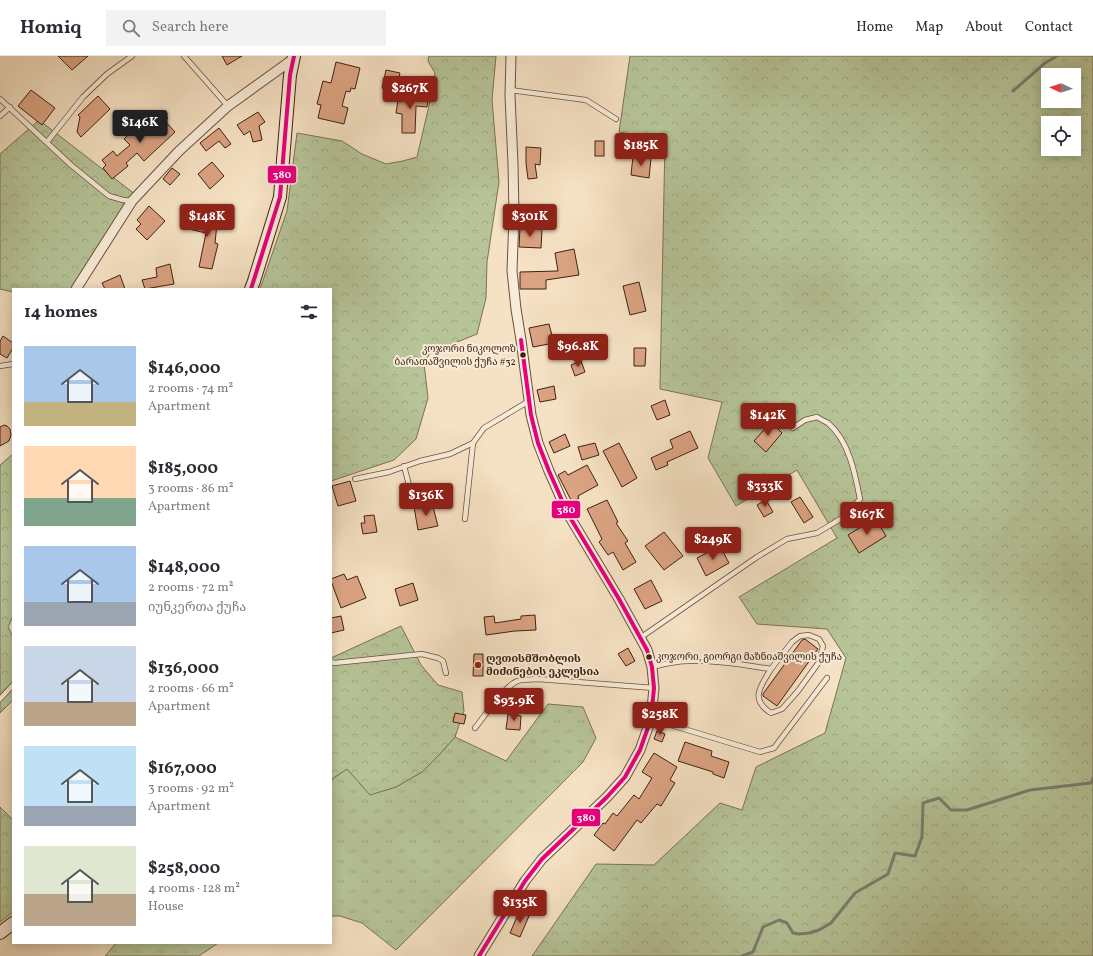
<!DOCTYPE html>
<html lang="en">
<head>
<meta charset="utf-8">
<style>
	body { margin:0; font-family:Vollkorn,"Noto Serif Georgian",serif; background:#f2f2f3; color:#2b2b33; height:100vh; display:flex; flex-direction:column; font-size:15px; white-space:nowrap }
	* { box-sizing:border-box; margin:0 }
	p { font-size:13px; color:#7c7c81 }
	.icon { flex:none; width:22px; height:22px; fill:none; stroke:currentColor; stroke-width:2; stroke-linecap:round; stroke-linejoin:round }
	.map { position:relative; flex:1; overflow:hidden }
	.details { position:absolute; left:12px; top:232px; width:320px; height:656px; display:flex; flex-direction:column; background:#fff; border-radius:0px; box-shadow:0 2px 10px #0003 }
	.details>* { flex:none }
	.needle { width:26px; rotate:274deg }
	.controls { position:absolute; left:1041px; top:12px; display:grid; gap:8px }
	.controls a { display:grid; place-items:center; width:40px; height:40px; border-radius:0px; background:#fff; box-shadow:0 2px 10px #0003; font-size:20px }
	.price { position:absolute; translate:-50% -34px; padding:0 9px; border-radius:4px; background:#8f2418; color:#fff; font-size:13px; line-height:26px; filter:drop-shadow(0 1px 2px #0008) }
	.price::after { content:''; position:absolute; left:50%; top:24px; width:12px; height:9px; margin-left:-6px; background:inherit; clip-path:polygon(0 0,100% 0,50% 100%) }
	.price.selected { background:#222; color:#fff }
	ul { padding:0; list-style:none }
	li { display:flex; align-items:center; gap:12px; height:100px; padding:0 12px }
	li span { display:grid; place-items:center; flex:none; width:112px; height:80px; border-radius:0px; color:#555 }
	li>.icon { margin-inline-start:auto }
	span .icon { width:48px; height:48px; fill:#fffc; stroke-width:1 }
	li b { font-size:17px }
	h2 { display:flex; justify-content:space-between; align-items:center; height:48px; padding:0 12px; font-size:17px }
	header { display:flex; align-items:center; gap:24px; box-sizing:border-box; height:56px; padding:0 20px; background:#fff; border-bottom:1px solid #e1e1e2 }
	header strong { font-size:19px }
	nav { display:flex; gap:22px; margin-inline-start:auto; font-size:14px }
	.search { width:280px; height:36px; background:#f2f2f3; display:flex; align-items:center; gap:10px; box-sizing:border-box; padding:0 14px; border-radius:0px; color:#7c7c81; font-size:15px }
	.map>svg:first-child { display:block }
	.grass { fill:url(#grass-tufts); stroke:#7b7256 }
	.forest { fill:url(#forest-crowns); stroke:#7b7256; fill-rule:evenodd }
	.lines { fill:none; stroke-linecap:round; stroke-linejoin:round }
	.stream { stroke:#787f70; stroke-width:3 }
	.building { fill:#dba382; stroke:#402014 }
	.lane-casing { stroke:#6d5040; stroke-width:6 }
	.street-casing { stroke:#6d5040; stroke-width:11 }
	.secondary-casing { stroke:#402014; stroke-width:14 }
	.lane { stroke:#f8ecd8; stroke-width:4.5 }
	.street { stroke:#f8ecd8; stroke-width:9 }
	.secondary { stroke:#f8ecd8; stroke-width:12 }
	.bus-1-casing { stroke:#f8ecd8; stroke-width:7 }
	.bus-1 { stroke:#e5007d; stroke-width:4 }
	.bus-dot { fill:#402014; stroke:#f8ecd8; stroke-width:1.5 }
	.poi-dot { fill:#8f2418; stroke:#f8ecd8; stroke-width:1.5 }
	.labels { text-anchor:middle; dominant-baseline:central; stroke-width:4; stroke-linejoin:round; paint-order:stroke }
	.bus-label { font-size:10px; fill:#402014; stroke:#f8ecd8; text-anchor:end }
	.poi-label { font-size:11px; font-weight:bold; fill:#402014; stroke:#f8ecd8; text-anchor:start }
	.line-badge { stroke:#f8ecd8; stroke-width:1.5 }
	.badge-label { font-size:11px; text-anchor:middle; font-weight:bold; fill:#fff }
</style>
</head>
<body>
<header>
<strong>Homiq</strong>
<div class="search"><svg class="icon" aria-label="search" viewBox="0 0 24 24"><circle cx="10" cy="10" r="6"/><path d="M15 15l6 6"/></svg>Search here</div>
<nav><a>Home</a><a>Map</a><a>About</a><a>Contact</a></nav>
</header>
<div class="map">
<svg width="1093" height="900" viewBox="0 0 1093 900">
	<defs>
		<pattern id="grass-tufts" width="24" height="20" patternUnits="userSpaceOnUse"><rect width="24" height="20" fill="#b6c498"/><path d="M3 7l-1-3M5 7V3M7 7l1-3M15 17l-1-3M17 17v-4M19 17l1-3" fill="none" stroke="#9ea882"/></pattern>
		<pattern id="forest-crowns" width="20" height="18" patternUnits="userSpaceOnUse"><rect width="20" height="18" fill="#b6c498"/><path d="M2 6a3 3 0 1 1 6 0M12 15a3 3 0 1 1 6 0" fill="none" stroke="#9ea882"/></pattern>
	</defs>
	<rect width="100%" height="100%" fill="#f5e1c3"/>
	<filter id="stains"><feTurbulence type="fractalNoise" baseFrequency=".005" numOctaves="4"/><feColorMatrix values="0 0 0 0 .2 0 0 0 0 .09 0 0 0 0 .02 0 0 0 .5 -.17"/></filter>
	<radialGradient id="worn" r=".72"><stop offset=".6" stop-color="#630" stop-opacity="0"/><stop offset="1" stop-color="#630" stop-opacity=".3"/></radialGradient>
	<g class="grass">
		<polygon points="548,648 583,651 596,682 583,706 396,894 362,867 340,860 331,860 331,728 332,723 347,713 370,738 396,731 422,716 439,699 455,681 506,705"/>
		<polygon points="116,887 218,887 199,900 105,900"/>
	</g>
	<g class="forest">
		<polygon points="429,0 496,0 492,44 499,126 487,206 486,242 477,278 430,297 424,307 428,342 416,383 394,404 331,425 331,233 260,233 287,155 297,77 342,85 362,98 386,108 403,105 417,101 431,41 435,17 428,5"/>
		<path d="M630 0H1093V900H532L596 808 654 809 720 747 742 754 756 711 825 677 846 602 827 573 757 568 739 541 837 482 797 414 736 450 708 402 722 346 660 333 665 85 619 76ZM1048 19H1074V45H1048ZM1048 67H1074V93H1048Z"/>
		<polygon points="39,64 136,139 74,233 13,233 13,236 0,233 0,98"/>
		<polygon points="13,398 13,560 8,571 13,581 13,644 0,657 0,409"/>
		<polygon points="401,570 421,609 438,629 462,636 464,655 455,681 439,699 422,716 396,731 370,739 347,713 332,723 331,728 331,602"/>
		<polygon points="0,751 13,764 13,856 0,866"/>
	</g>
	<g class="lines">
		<g class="stream">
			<polyline points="1013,35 1045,7 1057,0"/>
			<polyline points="742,900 753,896 763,871 779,864 787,867 793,877 799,878 809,877 819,874 831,867 855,837 888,818 895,797 915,800 922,781 923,747 939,742 951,754 967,754 1030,734 1091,727 1093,722"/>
		</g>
	</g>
	<g class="building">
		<polygon points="58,0 88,0 72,14"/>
		<polygon points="222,0 242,0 227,9"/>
		<polygon points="336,6 360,12 355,33 351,32 350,36 346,35 342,50 348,52 344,68 318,62 321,49 317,48 323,25 331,27"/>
		<polygon points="386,14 400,17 396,36 382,32"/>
		<polygon points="31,34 55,52 42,69 18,50"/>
		<polygon points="399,38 417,41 418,38 429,40 427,51 416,50 415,77 402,77 402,58 396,57"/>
		<polygon points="98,40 110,53 81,81 77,76 80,61 78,59"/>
		<polygon points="161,55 168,62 165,65 175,76 144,105 137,97 126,107 128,110 112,123 103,112 106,109 102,104 113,95 117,100 130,89 124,83 130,77 128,75 140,64 145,69"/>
		<polygon points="258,56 265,66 259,70 262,84 253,86 250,75 244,79 237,69"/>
		<polygon points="219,72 231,88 225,92 219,85 206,95 200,87"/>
		<rect x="595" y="85" width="9" height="15"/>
		<polygon points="526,91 541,92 540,109 535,108 537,122 528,123 526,107"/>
		<polygon points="633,100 651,102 649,122 631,119"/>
		<polygon points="212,106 224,120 210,133 198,118"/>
		<polygon points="172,112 180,118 170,129 163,123"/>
		<polygon points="149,150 165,165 147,184 136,173 141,168 137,164"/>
		<polygon points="204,157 218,158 215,187 218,188 212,213 199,211 206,177 189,173 190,163 204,164"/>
		<polygon points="520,172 542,173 541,192 519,191"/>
		<polygon points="574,193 579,219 546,224 546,233 520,233 520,216 558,215 555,197"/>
		<polygon points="170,208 174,228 145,233 142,224 157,221 156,212"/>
		<polygon points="120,219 125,233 105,233 102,227"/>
		<polygon points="639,226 646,255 630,259 623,230"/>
		<polygon points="549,268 554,287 533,291 529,272"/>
		<polygon points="3,280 13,287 13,292 7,302 0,298 0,285"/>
		<polygon points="634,292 646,292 645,310 634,310"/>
		<polygon points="581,305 585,316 575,320 571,309"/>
		<polygon points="554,330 556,343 540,346 537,334"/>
		<polygon points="665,344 670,359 657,364 651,350"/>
		<polygon points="771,366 782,377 766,396 754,385"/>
		<polygon points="4,369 7,370 10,373 11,379 9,385 0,390 0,371"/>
		<polygon points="690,375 698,392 667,406 668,409 656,414 651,402 673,392 670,384"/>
		<polygon points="565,378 570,390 554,397 549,386"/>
		<polygon points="595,387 599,399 582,404 578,391"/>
		<polygon points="619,387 637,422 622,431 603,395"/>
		<polygon points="587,409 598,429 578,440 579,442 572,446 558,419 565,415 568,419"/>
		<polygon points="350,425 356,445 338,450 332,430"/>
		<polygon points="800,441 813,461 804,467 791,446"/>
		<polygon points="607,444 618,466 616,467 628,485 625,487 636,506 623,514 613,496 608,499 599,486 602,483 587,453"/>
		<polygon points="766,444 773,456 764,461 757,449"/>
		<polygon points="432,447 438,470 418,474 414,451"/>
		<polygon points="374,459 377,476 363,478 361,467 365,467 364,460"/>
		<polygon points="875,462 886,480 859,497 848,479"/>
		<polygon points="664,476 683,500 664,514 645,490"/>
		<polygon points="720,490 729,507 706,520 697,502"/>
		<polygon points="344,518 347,524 357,520 366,542 341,552 331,525 331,523"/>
		<polygon points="651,524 662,545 645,553 634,533"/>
		<polygon points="413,527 418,544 400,550 395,533"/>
		<polygon points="535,559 536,574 515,575 486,579 484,561 494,560 495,567 521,563 521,560"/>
		<polygon points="341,560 344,574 331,577 331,562"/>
		<polygon points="805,583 818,593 777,650 763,640 763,638 802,584"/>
		<polygon points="628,592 635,605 626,610 618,598"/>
		<polygon points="474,598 483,598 483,620 473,620"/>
		<polygon points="455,657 466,659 464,668 453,666"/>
		<polygon points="508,658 521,660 520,674 506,673"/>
		<polygon points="657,675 665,678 662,686 654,683"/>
		<polygon points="685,686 712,695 711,700 729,706 724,722 713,718 713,716 678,705"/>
		<polygon points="654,697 677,711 670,724 675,727 661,750 657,748 641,767 637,764 614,795 594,779 603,767 605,768 613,757 617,760 634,739 639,743 652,722 642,716"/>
		<polygon points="519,856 529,860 520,881 510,877"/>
	</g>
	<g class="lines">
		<defs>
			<g id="lane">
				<polyline points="184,0 228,50"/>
				<polyline points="510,34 586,44 616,63"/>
				<polyline points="0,43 71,109 109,140 123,144 132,145"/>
				<polyline points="0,60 10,51"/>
				<polyline points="47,86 83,41 107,18 132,0"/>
				<polyline points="0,310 13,308"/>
				<polyline points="404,410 413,444"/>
				<polyline points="355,423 389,416 420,405 450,398 473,387"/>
				<polyline points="465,463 473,387 484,372 529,345"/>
				<path d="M640 582 757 501 787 483 817 477 847 459 860 443C855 417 849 385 828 367 824 365 820 363 817 361L805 364 793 372"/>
				<polyline points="331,606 334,607 422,598 438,602 443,605 446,617"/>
				<path d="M652 611C664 608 677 605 689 605 716 604 744 609 771 613L792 586 800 580 809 579 819 583 823 590 819 606 798 635 782 653 771 657C749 643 761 630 771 613"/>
				<polyline points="0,643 13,629"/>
				<polyline points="651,663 760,696 774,692 827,622"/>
				<path d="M475 672C484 661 506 628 518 625 524 623 532 624 538 623L654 632"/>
			</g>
			<g id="street">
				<polyline points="76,233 132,145 179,95 228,50 292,4"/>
				<polyline points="479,900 525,825 542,803 561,785 607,741 625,721 640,694 651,663 654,632 652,611 647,594 619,543 568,458 549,415 538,387 531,359 521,284 516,253 512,215 514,159 513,108 510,39 511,0"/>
			</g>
			<g id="secondary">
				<polyline points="251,233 254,225 280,141 290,19 294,0"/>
				<polyline points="0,877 13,867"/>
			</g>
		</defs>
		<use href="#lane" class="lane-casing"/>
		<use href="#street" class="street-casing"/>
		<use href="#secondary" class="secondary-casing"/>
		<use href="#lane" class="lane"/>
		<use href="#street" class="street"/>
		<use href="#secondary" class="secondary"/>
		<defs>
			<g id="bus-1">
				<polyline points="251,233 280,141 290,19 294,0"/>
				<polyline points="479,900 525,825 542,803 607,741 625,721 640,694 651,663 654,632 652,611 647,594 619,543 568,458 549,415 538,387 531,359 521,284"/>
			</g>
		</defs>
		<use href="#bus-1" class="bus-1-casing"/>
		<use href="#bus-1" class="bus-1"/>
	</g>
	<g class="bus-dot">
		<circle cx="523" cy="299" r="3.5"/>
		<circle cx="649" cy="601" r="3.5"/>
	</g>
	<circle class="poi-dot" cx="478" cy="609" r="4"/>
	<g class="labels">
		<g class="bus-label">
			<text x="516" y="293">კოჯორი ნიკოლოზ<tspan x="516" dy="13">ბარათაშვილის ქუჩა #32</tspan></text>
			<text x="656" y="601" text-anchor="start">კოჯორი, გიორგი მაზნიაშვილის ქუჩა</text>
		</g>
		<g class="poi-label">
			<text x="486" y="603">ღვთისმშობლის<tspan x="486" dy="13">მიძინების ეკლესია</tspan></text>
		</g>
	</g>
	<g class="line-badge">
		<rect x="267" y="109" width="30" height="19" rx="4" fill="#e5007d"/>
		<rect x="551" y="444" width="30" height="19" rx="4" fill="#e5007d"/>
		<rect x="571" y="752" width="30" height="19" rx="4" fill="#e5007d"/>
	</g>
	<g class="badge-label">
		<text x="282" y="122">380</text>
		<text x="566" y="457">380</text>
		<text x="586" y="765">380</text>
	</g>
	<rect width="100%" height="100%" filter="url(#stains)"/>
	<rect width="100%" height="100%" fill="url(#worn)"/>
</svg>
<div class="controls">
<a><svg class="needle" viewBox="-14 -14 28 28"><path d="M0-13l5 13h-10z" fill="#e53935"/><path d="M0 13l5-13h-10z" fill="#7c7c81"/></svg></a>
<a><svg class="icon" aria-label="locate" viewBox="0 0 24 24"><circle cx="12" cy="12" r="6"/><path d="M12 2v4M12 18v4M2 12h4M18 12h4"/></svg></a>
</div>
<b class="price" style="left:410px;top:54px">$267K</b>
<b class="price selected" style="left:140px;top:88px">$146K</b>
<b class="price" style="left:641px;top:111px">$185K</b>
<b class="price" style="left:207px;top:182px">$148K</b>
<b class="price" style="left:530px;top:182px">$301K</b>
<b class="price" style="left:578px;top:312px">$96.8K</b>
<b class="price" style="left:768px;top:381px">$142K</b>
<b class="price" style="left:765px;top:452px">$333K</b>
<b class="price" style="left:426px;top:461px">$136K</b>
<b class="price" style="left:867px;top:480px">$167K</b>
<b class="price" style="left:713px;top:505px">$249K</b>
<b class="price" style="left:514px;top:666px">$93.9K</b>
<b class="price" style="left:660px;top:680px">$258K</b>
<b class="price" style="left:520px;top:868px">$135K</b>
<section class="details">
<h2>14 homes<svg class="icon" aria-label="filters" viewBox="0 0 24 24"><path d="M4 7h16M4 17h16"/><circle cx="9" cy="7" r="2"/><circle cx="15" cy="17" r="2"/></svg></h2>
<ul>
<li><span style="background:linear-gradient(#a9c7e8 70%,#c2b280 0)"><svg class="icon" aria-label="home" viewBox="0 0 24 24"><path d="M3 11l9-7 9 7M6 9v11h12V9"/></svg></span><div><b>$146,000</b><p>2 rooms · 74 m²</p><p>Apartment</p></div></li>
<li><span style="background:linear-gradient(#ffd9b3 65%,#7fa58c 0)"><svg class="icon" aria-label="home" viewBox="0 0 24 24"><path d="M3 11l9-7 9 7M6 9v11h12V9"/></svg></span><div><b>$185,000</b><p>3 rooms · 86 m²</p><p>Apartment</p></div></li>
<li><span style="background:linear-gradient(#a9c7e8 70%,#9aa5b1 0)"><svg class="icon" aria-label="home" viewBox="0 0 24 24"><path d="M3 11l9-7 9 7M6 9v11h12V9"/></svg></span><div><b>$148,000</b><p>2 rooms · 72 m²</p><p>იუნკერთა ქუჩა</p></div></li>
<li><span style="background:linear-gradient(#c9d6e8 70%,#b9a48a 0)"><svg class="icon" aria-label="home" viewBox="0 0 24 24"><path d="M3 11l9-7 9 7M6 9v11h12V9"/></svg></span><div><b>$136,000</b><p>2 rooms · 66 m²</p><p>Apartment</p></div></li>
<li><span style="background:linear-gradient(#bfe0f5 75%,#9aa5b1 0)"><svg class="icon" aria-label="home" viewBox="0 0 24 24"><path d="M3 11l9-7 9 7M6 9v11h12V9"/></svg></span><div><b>$167,000</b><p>3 rooms · 92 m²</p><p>Apartment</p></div></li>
<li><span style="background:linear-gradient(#dfe7d0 60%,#b9a48a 0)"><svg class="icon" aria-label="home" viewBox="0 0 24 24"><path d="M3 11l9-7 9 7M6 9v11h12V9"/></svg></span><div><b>$258,000</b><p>4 rooms · 128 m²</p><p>House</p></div></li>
</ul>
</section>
</div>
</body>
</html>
